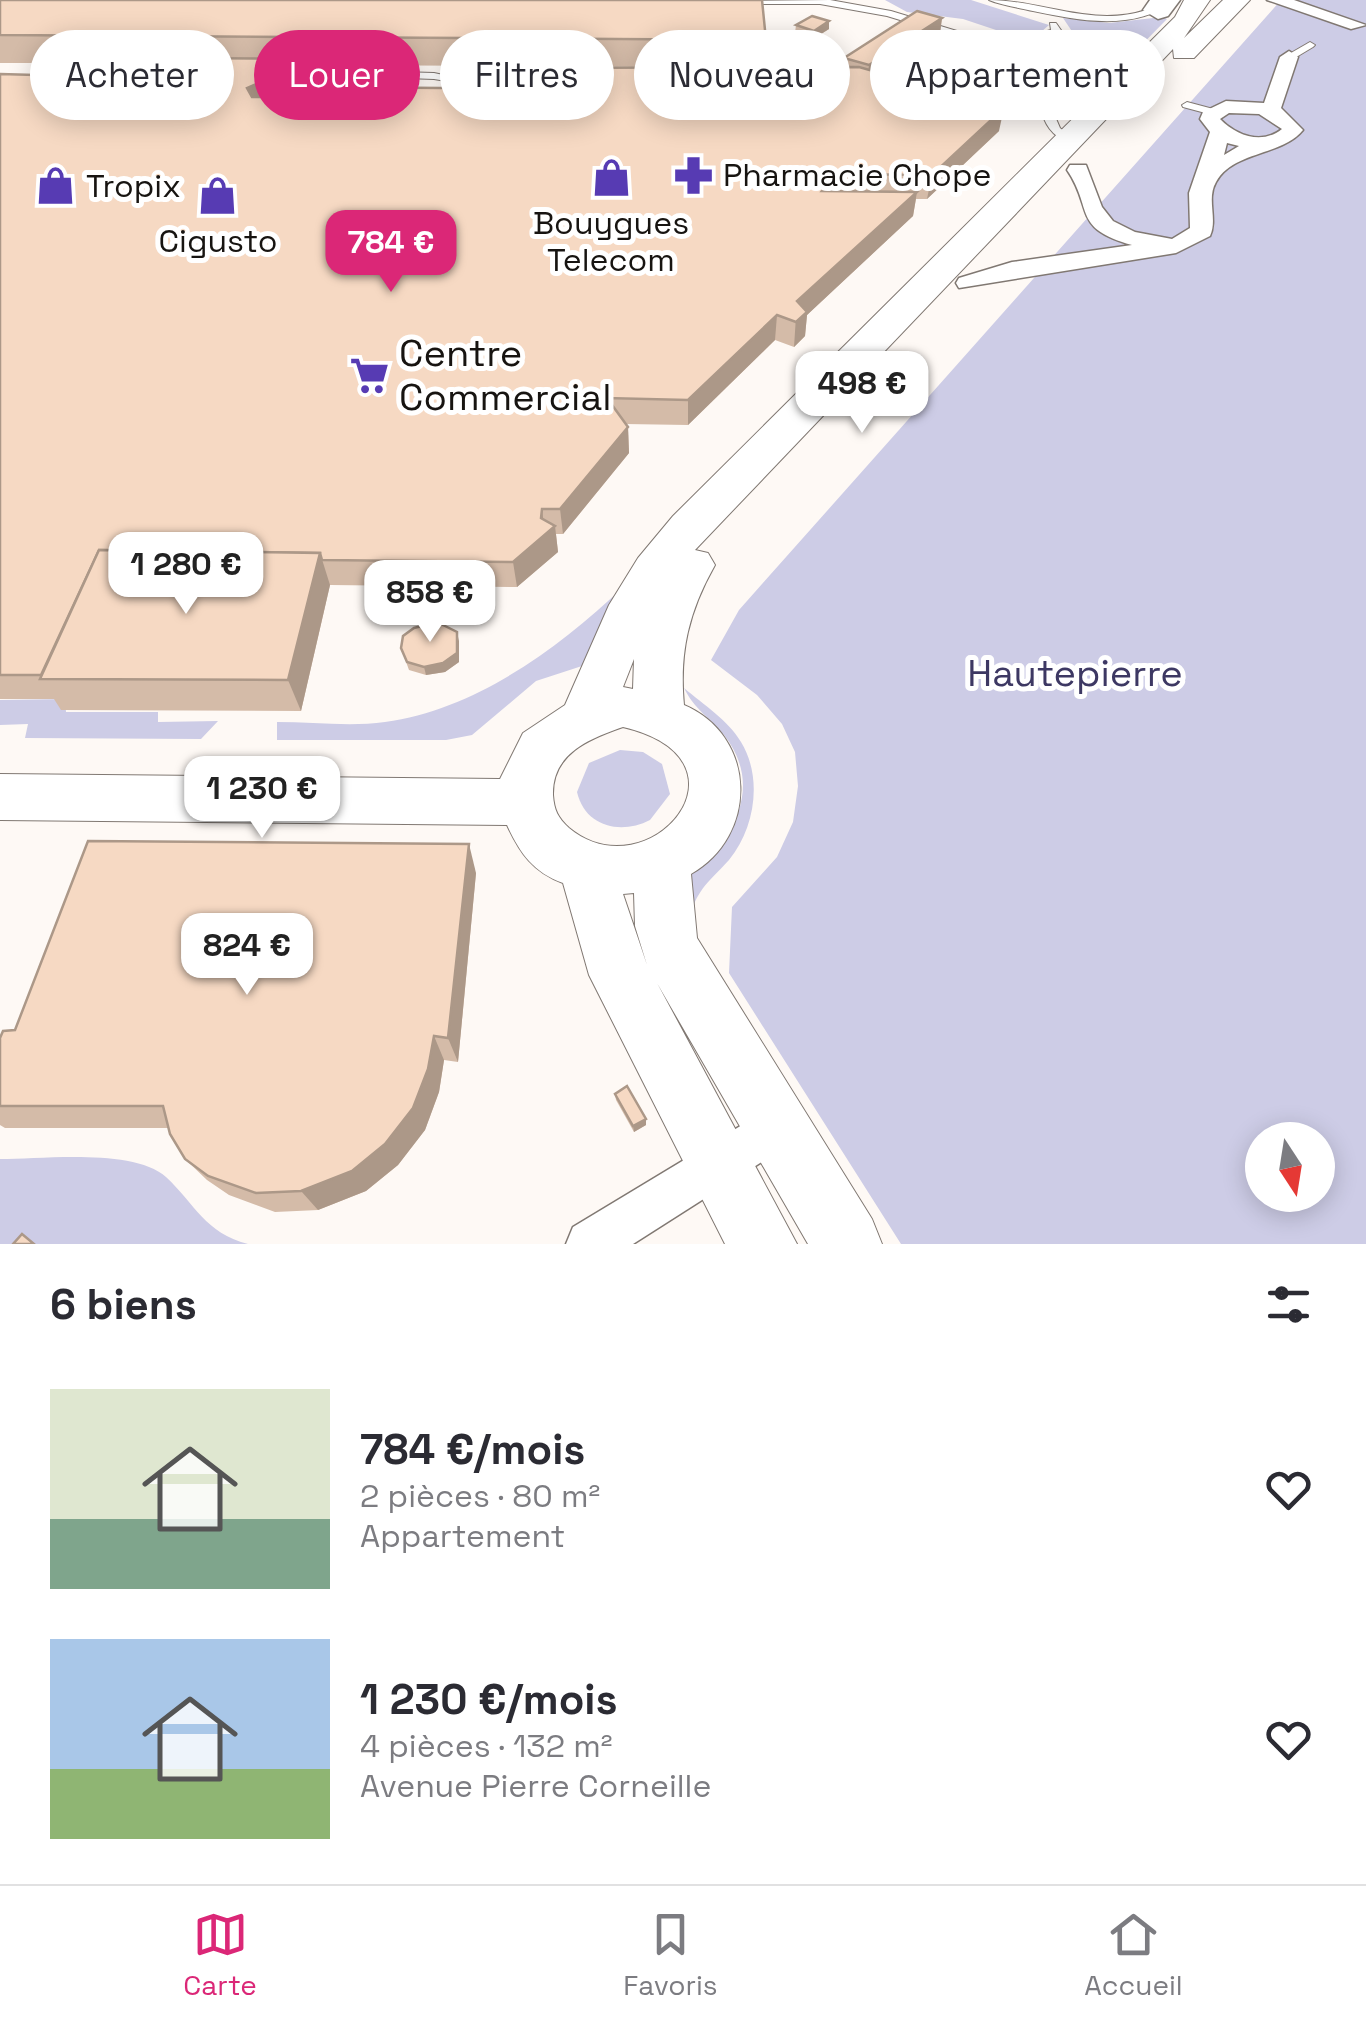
<!DOCTYPE html>
<html lang="fr">
<head>
<meta charset="utf-8">
<style>
	body { margin:0; font-family:"Space Grotesk",sans-serif; background:#f2f2f3; color:#2b2b33; height:100vh; display:flex; flex-direction:column; font-size:38px; white-space:nowrap }
	* { box-sizing:border-box; margin:0 }
	p { font-size:32px; color:#7c7c81 }
	.icon { flex:none; width:55px; height:55px; fill:none; stroke:currentColor; stroke-width:2; stroke-linecap:round; stroke-linejoin:round }
	.map { position:relative; height:1244px; overflow:hidden }
	.details { display:flex; flex-direction:column; background:#fff; flex:1 }
	.details>* { flex:none }
	.top-card { position:absolute; left:30px; top:30px; width:1308px; height:90px; display:flex; gap:20px }
	.needle { width:65px; rotate:168deg }
	.controls { position:absolute; left:1245px; top:1122px; display:grid; gap:20px }
	.controls a { display:grid; place-items:center; width:90px; height:90px; border-radius:50%; background:#fff; box-shadow:0 5px 25px #0003; font-size:50px }
	.price { position:absolute; translate:-50% -85px; padding:0 22px; border-radius:20px; background:#fff; color:#222; font-size:32px; line-height:65px; filter:drop-shadow(0 2px 5px #0008) }
	.price::after { content:''; position:absolute; left:50%; top:60px; width:30px; height:22px; margin-left:-15px; background:inherit; clip-path:polygon(0 0,100% 0,50% 100%) }
	.price.on { background:#db2777; color:#fff }
	ul { padding:0; list-style:none }
	li { display:flex; align-items:center; gap:30px; height:250px; padding:0 50px }
	li span { display:grid; place-items:center; flex:none; width:280px; height:200px; border-radius:0px; color:#555 }
	li>.icon { margin-inline-start:auto }
	span .icon { width:120px; height:120px; fill:#fffc; stroke-width:1 }
	li b { font-size:42px }
	h2 { display:flex; justify-content:space-between; align-items:center; height:120px; padding:0 50px; font-size:42px }
	.chip { padding:0 35px; border-radius:45px; background:#fff; box-shadow:0 5px 25px #0003; font-size:35px; line-height:90px }
	.chip.on { background:#db2777; color:#fff }
	.dock { display:flex; justify-content:space-around; align-items:center; height:140px; border-top:2px solid #e1e1e2; background:#fff; font-size:28px; color:#7c7c81 }
	.dock a { display:grid; justify-items:center; gap:5px }
	.dock .on { color:#db2777 }
	.map>svg:first-child { display:block }
	.green { fill:#cdcce6; fill-rule:evenodd }
	.lines { fill:none; stroke-linecap:round; stroke-linejoin:round }
	.lane-casing { stroke:#807872; stroke-width:2 }
	.street-casing { stroke:#807872; stroke-width:3 }
	.secondary-casing { stroke:#807872; stroke-width:2 }
	.highway-casing { stroke:#807872; stroke-width:3 }
	.lane { fill:#fff; fill-rule:evenodd }
	.street { fill:#fff; fill-rule:evenodd }
	.secondary { fill:#fff; fill-rule:evenodd }
	.highway { fill:#fff; fill-rule:evenodd }
	.wall { fill:#d4bba8; fill-rule:evenodd }
	.shaded-wall { fill:#ac9888 }
	.building { fill:#f6d9c3; stroke:#ac9888; stroke-width:2.5 }
	.labels { text-anchor:middle; dominant-baseline:central; stroke-width:10; stroke-linejoin:round; paint-order:stroke }
	.far-poi-label { font-size:32px; fill:#171411; stroke:#fff; text-anchor:start }
	.poi-label { font-size:38px; fill:#171411; stroke:#fff; text-anchor:start }
	.park-label { font-size:38px; fill:#3d3863; stroke:#fff }
</style>
</head>
<body>
<div class="map">
<svg width="1366" height="1244" viewBox="0 0 1366 1244">
	<rect width="100%" height="100%" fill="#fef9f5"/>
	<g class="green">
		<polygon points="885,0 971,0 1049,25 1041,32 1017,37 963,19 907,12"/>
		<path d="M1281 0H1366V1244H901L729 973 732 907 777 857 793 822 798 786 795 752 782 724 757 695 711 660 739 610ZM1262 1140H1318V1195H1262Z"/>
		<polygon points="1162,17 1167,19 1114,73 1092,61 1063,18 1109,23"/>
		<polygon points="1009,54 1102,85 1089,98 1060,100 1038,68"/>
		<path d="M623 587 582 666 536 681 472 735 446 740H277V722C312 722 351 727 385 722 476 709 558 649 623 587Z"/>
		<path d="M684 688C704 705 728 720 741 742 763 778 755 828 729 860 714 877 699 887 692 910L689 877C731 840 766 789 724 735 710 718 694 709 684 688Z"/>
		<polygon points="65,699 66,712 158,712 158,722 218,721 201,739 25,738 28,724 0,725 0,700"/>
		<path d="M620 750 643 752 662 764 670 794 650 820C621 835 585 827 577 792L589 763Z"/>
		<path d="M0 1159C43 1159 134 1148 166 1177 195 1204 205 1233 248 1244H0Z"/>
	</g>
	<g class="lines">
		<defs>
			<g id="lane">
				<polygon points="830,0 891,11 1085,70 1071,60 1055,35 1025,43 994,36 999,33 1025,37 1051,30 1050,23 1056,23 1079,56 1099,70 1099,74 1113,80 1104,82 887,16 820,4 740,4 735,1"/>
				<path d="M989 0C1029 0 1067 16 1107 16 1120 16 1134 14 1146 10 1158 6 1163 0 1176 0 1133 33 1077 20 1028 10 1015 7 1001 5 989 0Z"/>
				<polygon points="1310,42 1315,45 1313,47 1293,59 1284,57"/>
				<path d="M1001 55C1025 57 1044 78 1049 100L1104 102 1109 105 1104 108 1051 107 1060 128 1075 140 1069 143C1052 136 1044 124 1040 106L998 105 946 97V93L950 92 998 99 1039 100 1031 81 1001 59Z"/>
				<polygon points="139,60 197,68 202,71 197,74 135,65 135,61"/>
				<polygon points="298,69 434,73 481,83 476,86 434,79 294,74 294,70"/>
				<polygon points="1187,102 1217,110 1218,112 1213,115 1183,107 1182,105"/>
			</g>
			<g id="street">
				<polygon points="1267,0 1294,0 1366,25 1351,29"/>
				<path d="M1289 51 1298 57 1281 108 1303 130C1282 156 1233 151 1216 182 1206 199 1218 219 1210 236L1176 253 959 288 956 283 959 278 1012 262 1132 245C1071 228 1094 209 1067 170L1070 165H1086L1102 207 1113 221 1135 232 1172 239 1190 228 1189 193 1210 132 1200 119 1203 112 1226 101 1264 103 1280 57ZM1229 113 1259 114 1282 129C1262 145 1237 136 1220 119ZM1227 143 1239 146 1224 155Z"/>
				<polygon points="777,1104 793,1110 799,1126 793,1142 633,1244 566,1244 573,1227"/>
			</g>
			<path id="secondary" d="M1184 0H1210L1184 38 1223 0H1250L1194 58H1174L1173 49 695 550 708 553 715 565C689 611 679 652 684 705 757 736 759 835 691 874L697 938 872 1219 882 1244H808L657 983 797 1244H725L589 975 563 883C533 872 520 853 507 825L0 820V774L500 779 523 733 565 705 609 605 638 558 673 516 1175 17ZM634 659 633 689 623 687ZM623 727C763 760 649 894 569 828 558 818 554 810 553 795 552 754 588 739 623 727ZM634 893 635 926 647 965 623 894Z"/>
			<polygon id="highway" points="1150,0 1180,0 1168,16 1158,19 1143,10"/>
		</defs>
		<use href="#lane" class="lane-casing"/>
		<use href="#street" class="street-casing"/>
		<use href="#secondary" class="secondary-casing"/>
		<use href="#highway" class="highway-casing"/>
		<use href="#lane" class="lane"/>
		<use href="#street" class="street"/>
		<use href="#secondary" class="secondary"/>
		<use href="#highway" class="highway"/>
	</g>
	<g class="wall">
		<path d="M0 0 766 40 765 67H843L844 58 942 18 940 33 879 73 999 131 927 199H916L913 216 807 315 805 336 794 347 775 340 688 425 625 424 628 427 629 453 563 534H556L558 552 517 587 330 585 301 711 61 710 54 699H0V74L38 75 49 63H0ZM157 64H177L172 72 147 77ZM320 65 662 67 442 88 321 90 322 83 324 82Z"/>
		<polygon points="796,25 829,29 813,39 795,33"/>
		<polygon points="459,641 459,662 445,672 426,675 409,670 401,648"/>
		<polygon points="476,873 458,1062 444,1060 439,1092 425,1130 398,1165 366,1191 318,1210 275,1212 229,1195 207,1180 185,1159 169,1128 5,1128 0,1125 0,1038 15,1030"/>
		<polygon points="615,1094 646,1125 634,1132 616,1100"/>
	</g>
	<g class="shaded-wall">
		<polygon points="942,18 940,33 867,81 869,65"/>
		<polygon points="829,21 829,29 813,39 814,31"/>
		<polygon points="152,48 157,64 137,92 131,76"/>
		<polygon points="319,59 324,82 322,83 323,86 318,97 254,111 247,88"/>
		<polygon points="1004,108 999,131 927,199 932,175"/>
		<polygon points="837,174 835,198 822,191"/>
		<polygon points="917,192 913,216 807,315 805,336 794,347 797,301"/>
		<polygon points="777,315 775,340 688,425 688,400"/>
		<polygon points="628,427 629,453 563,534 560,509"/>
		<polygon points="542,509 545,535 555,526 558,552 517,587 513,562 541,518"/>
		<polygon points="320,553 330,585 301,711 288,680"/>
		<polygon points="457,632 459,641 459,662 445,672 426,675 424,667"/>
		<polygon points="469,844 476,873 458,1062 448,1038"/>
		<polygon points="434,1036 444,1060 439,1092 425,1130 398,1165 366,1191 318,1210 301,1191"/>
		<polygon points="646,1119 646,1125 634,1132 633,1126"/>
	</g>
	<g class="building">
		<polygon points="0,0 762,0 766,40 0,35"/>
		<polygon points="917,11 942,18 869,65 844,58"/>
		<polygon points="812,16 829,21 814,31 796,25"/>
		<polygon points="62,48 152,48 131,76 38,75"/>
		<polygon points="663,52 753,52 754,68 662,68"/>
		<polygon points="181,58 319,59 310,63 318,63 313,74 270,78 247,88 252,97 307,97 325,87 442,88 471,68 859,67 1004,108 932,175 837,174 822,191 917,192 797,301 807,312 796,322 777,315 688,400 607,398 628,427 560,509 542,509 541,518 555,526 513,562 322,560 320,553 99,550 41,675 0,675 0,74 144,78 172,72"/>
		<polygon points="99,550 320,553 288,680 40,679"/>
		<polygon points="437,622 457,632 457,653 443,663 424,667 407,662 401,648 403,636 414,628"/>
		<polygon points="88,841 469,844 448,1038 434,1036 428,1069 413,1108 385,1144 352,1171 301,1191 256,1193 208,1176 185,1159 170,1134 163,1106 0,1106 0,1038 3,1031 15,1030"/>
		<polygon points="627,1086 646,1119 633,1126 615,1094"/>
		<polygon points="22,1234 34,1244 13,1244"/>
	</g>
	<defs>
		<symbol id="pharmacy-bare" viewBox="-9 -9 18 18"><path d="M-2-6h4v4h4v4h-4v4h-4v-4h-4v-4h4Z" fill="#573bb3" stroke="#fff" stroke-width="2.5" paint-order="stroke"/></symbol>
		<symbol id="shop-bare" viewBox="-9 -9 18 18"><path d="M-5-2.5h2.3a2.7 3.5 0 0 1 5.4 0H5L5.5 6h-11ZM-1.5-2.5h3a1.5 2.3 0 0 0-3 0Z" fill="#573bb3" stroke="#fff" stroke-width="2.5" paint-order="stroke"/></symbol>
		<symbol id="supermarket-bare" viewBox="-9 -9 18 18"><path d="M-6-5.5h2.5l.6 2H6L4.5 2H-2.5L-4.4-4H-6ZM-1.5 3.2a1.3 1.3 0 1 0 .1 0ZM3 3.2a1.3 1.3 0 1 0 .1 0Z" fill="#573bb3" stroke="#fff" stroke-width="2.5" paint-order="stroke"/></symbol>
	</defs>
	<g fill-rule="evenodd">
		<use href="#pharmacy-bare" x="666" y="148" width="55" height="55"/>
		<use href="#shop-bare" x="584" y="150" width="55" height="55"/>
		<use href="#shop-bare" x="28" y="158" width="55" height="55"/>
		<use href="#shop-bare" x="190" y="168" width="55" height="55"/>
		<use href="#supermarket-bare" x="342" y="348" width="55" height="55"/>
	</g>
	<g class="labels">
		<g class="far-poi-label">
			<text x="723" y="175">Pharmacie Chope</text>
			<text x="86" y="186">Tropix</text>
			<text x="611" y="223" text-anchor="middle">Bouygues<tspan x="611" dy="37">Telecom</tspan></text>
			<text x="218" y="241" text-anchor="middle">Cigusto</text>
		</g>
		<g class="poi-label">
			<text x="399" y="353">Centre<tspan x="399" dy="44">Commercial</tspan></text>
		</g>
		<g class="park-label">
			<text x="1075" y="673">Hautepierre</text>
		</g>
	</g>
</svg>
<div class="controls">
<a><svg class="needle" viewBox="-14 -14 28 28"><path d="M0-13l5 13h-10z" fill="#e53935"/><path d="M0 13l5-13h-10z" fill="#7c7c81"/></svg></a>
</div>
<b class="price on" style="left:391px;top:295px">784 €</b>
<b class="price" style="left:862px;top:436px">498 €</b>
<b class="price" style="left:186px;top:617px">1 280 €</b>
<b class="price" style="left:430px;top:645px">858 €</b>
<b class="price" style="left:262px;top:841px">1 230 €</b>
<b class="price" style="left:247px;top:998px">824 €</b>
<div class="top-card">
<a class="chip">Acheter</a>
<a class="chip on">Louer</a>
<a class="chip">Filtres</a>
<a class="chip">Nouveau</a>
<a class="chip">Appartement</a>
</div>
</div>
<section class="details">
<h2>6 biens<svg class="icon" aria-label="filters" viewBox="0 0 24 24"><path d="M4 7h16M4 17h16"/><circle cx="9" cy="7" r="2"/><circle cx="15" cy="17" r="2"/></svg></h2>
<ul>
<li><span style="background:linear-gradient(#dfe7d0 65%,#7fa58c 0)"><svg class="icon" aria-label="home" viewBox="0 0 24 24"><path d="M3 11l9-7 9 7M6 9v11h12V9"/></svg></span><div><b>784 €/mois</b><p>2 pièces · 80 m²</p><p>Appartement</p></div><svg class="icon" aria-label="heart" viewBox="0 0 24 24"><path d="M12 20l-8-8c-3-5 5-10 8-4 3-6 11-1 8 4z"/></svg></li>
<li><span style="background:linear-gradient(#a9c7e8 65%,#8fb573 0)"><svg class="icon" aria-label="home" viewBox="0 0 24 24"><path d="M3 11l9-7 9 7M6 9v11h12V9"/></svg></span><div><b>1 230 €/mois</b><p>4 pièces · 132 m²</p><p>Avenue Pierre Corneille</p></div><svg class="icon" aria-label="heart" viewBox="0 0 24 24"><path d="M12 20l-8-8c-3-5 5-10 8-4 3-6 11-1 8 4z"/></svg></li>
</ul>
</section>
<nav class="dock">
<a class="on"><svg class="icon" aria-label="map" viewBox="0 0 24 24"><path d="M3 6l6-2 6 2 6-2v14l-6 2-6-2-6 2zM9 4v14M15 6v14"/></svg>Carte</a>
<a><svg class="icon" aria-label="saved" viewBox="0 0 24 24"><path d="M7 4h10v16l-5-4-5 4z"/></svg>Favoris</a>
<a><svg class="icon" aria-label="home" viewBox="0 0 24 24"><path d="M3 11l9-7 9 7M6 9v11h12V9"/></svg>Accueil</a>
</nav>
</body>
</html>
